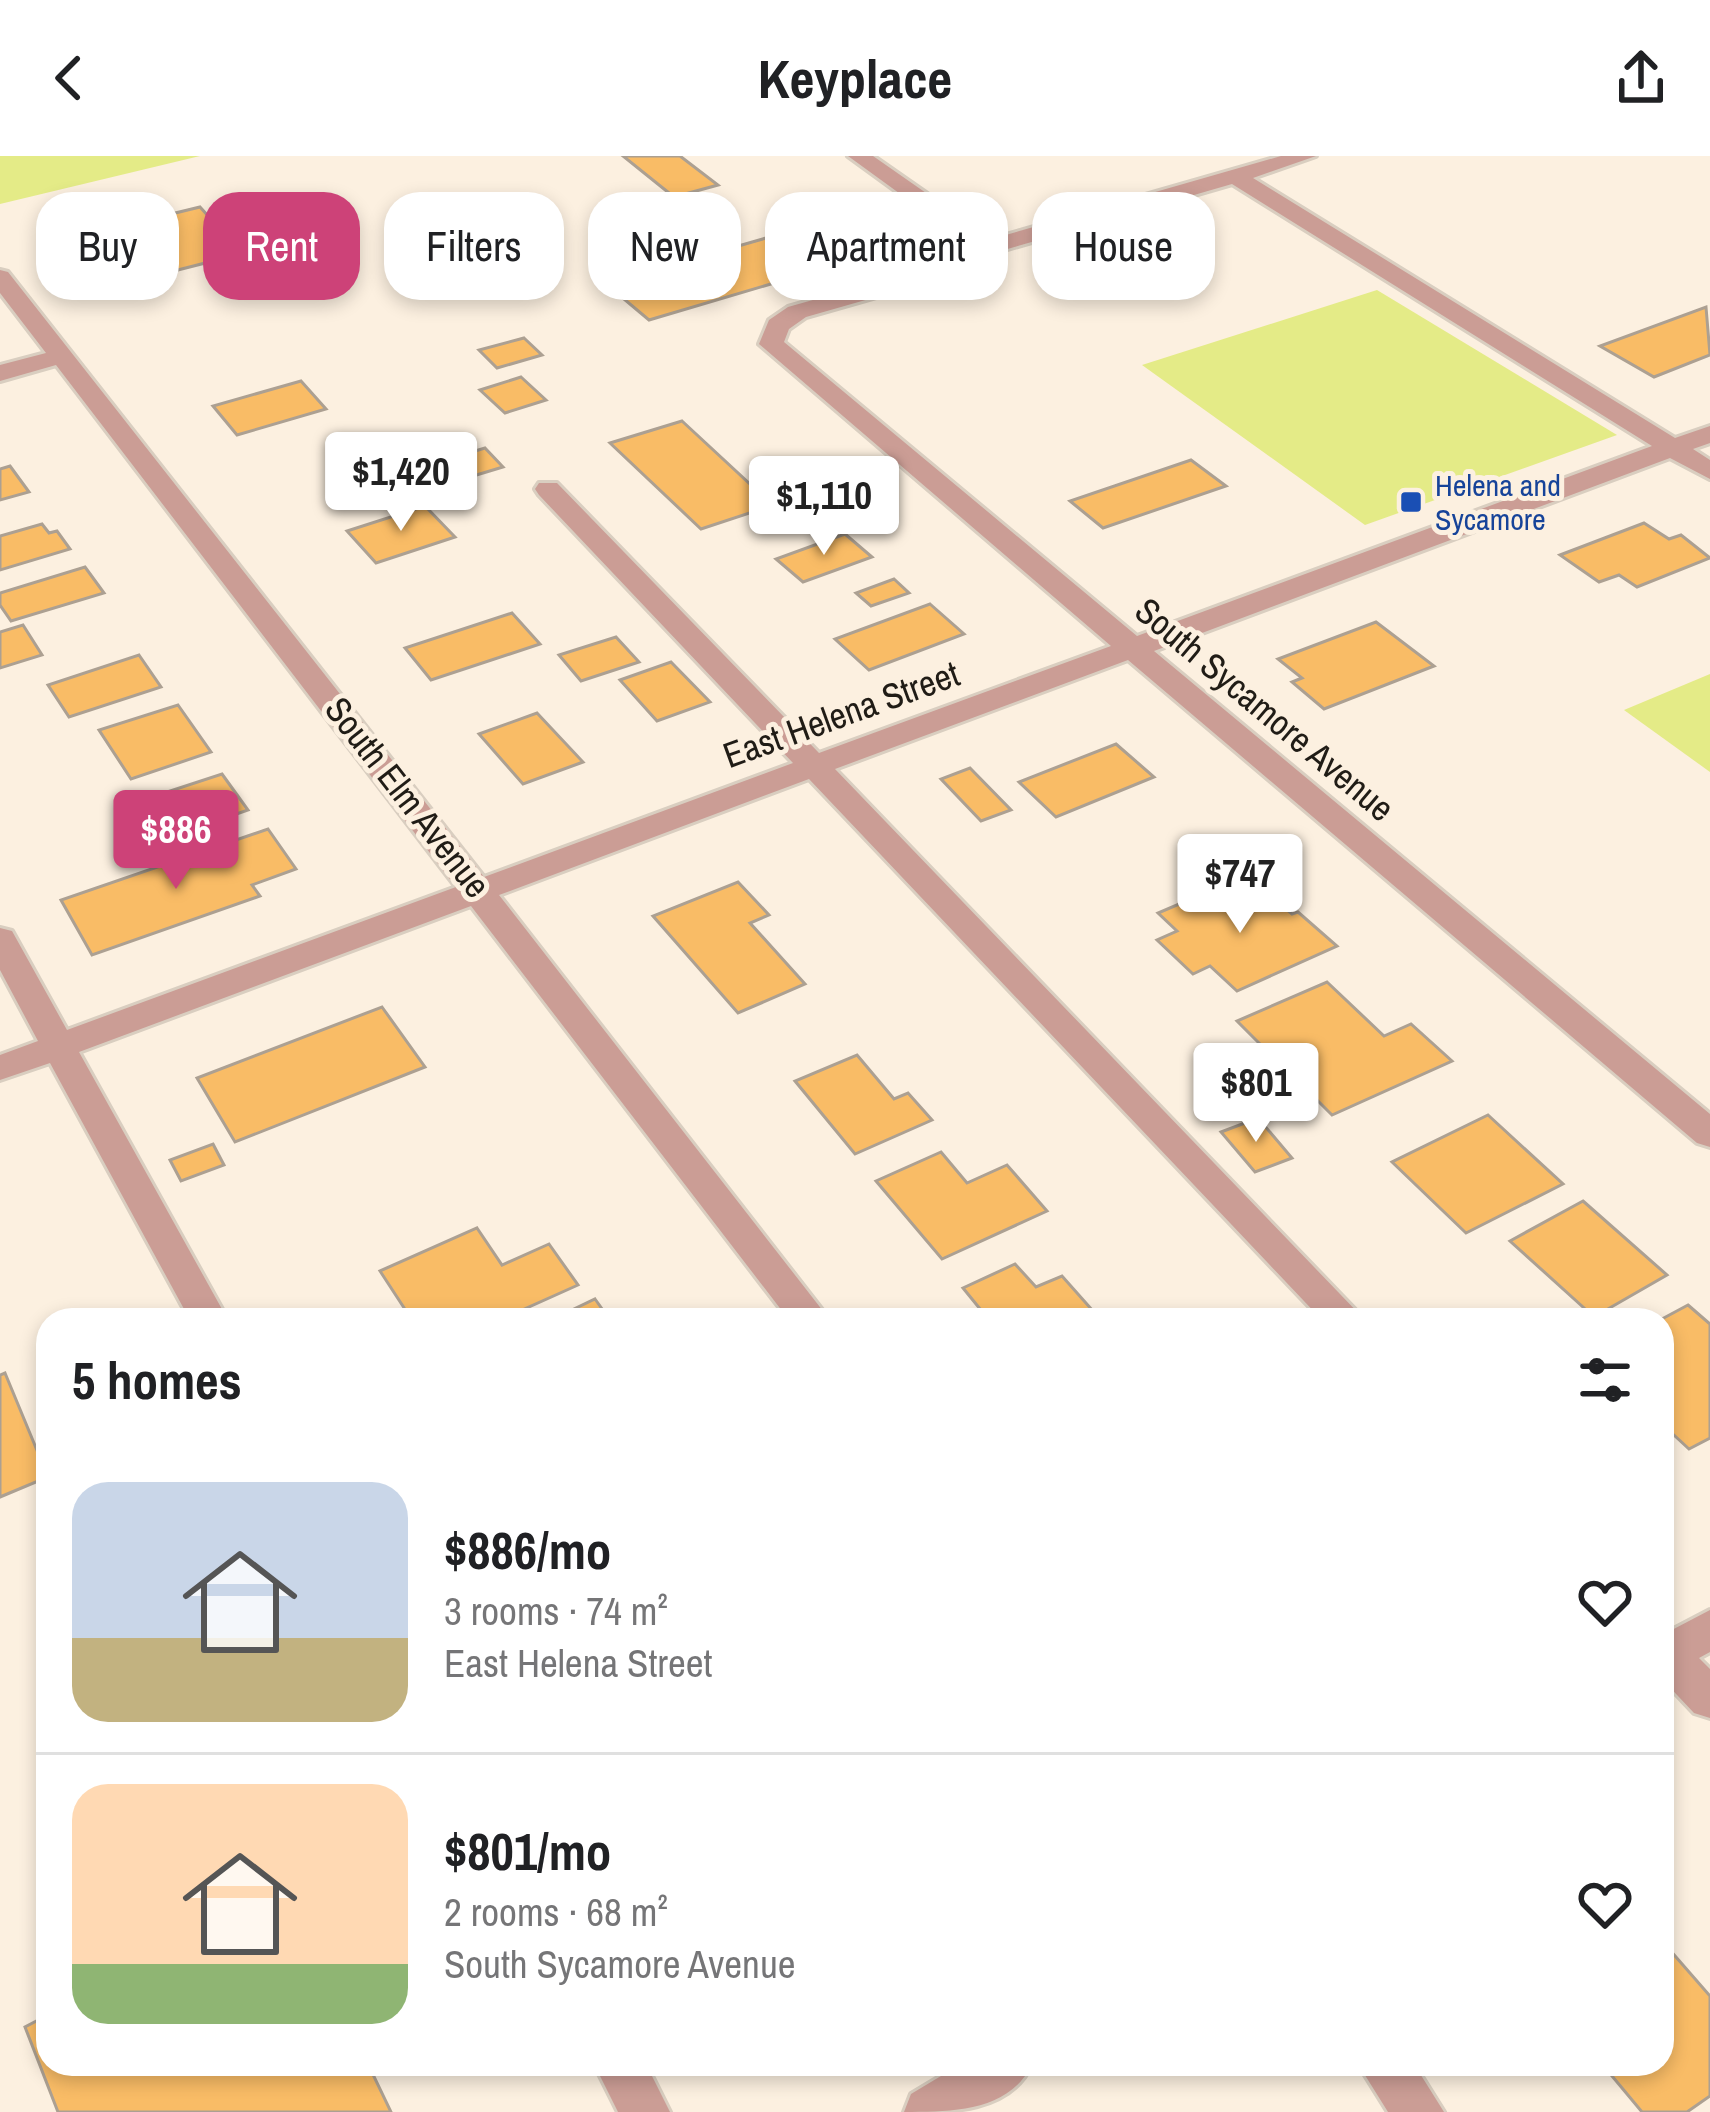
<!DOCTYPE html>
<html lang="en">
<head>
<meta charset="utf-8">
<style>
	body { margin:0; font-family:"Archivo Narrow",sans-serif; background:#f2f2f2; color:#202124; height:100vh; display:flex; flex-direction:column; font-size:45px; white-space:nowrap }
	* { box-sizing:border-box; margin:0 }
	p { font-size:39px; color:#757577 }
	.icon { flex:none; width:66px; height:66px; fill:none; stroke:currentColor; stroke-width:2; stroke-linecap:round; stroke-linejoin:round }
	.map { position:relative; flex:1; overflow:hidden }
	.sheet { position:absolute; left:36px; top:1152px; width:1638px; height:768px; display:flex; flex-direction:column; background:#fff; border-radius:36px; box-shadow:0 6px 18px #0003 }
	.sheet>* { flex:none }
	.top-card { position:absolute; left:36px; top:36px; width:1638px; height:108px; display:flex; gap:24px }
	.price { position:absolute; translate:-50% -102px; padding:0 27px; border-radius:12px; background:#fff; color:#222; font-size:39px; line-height:78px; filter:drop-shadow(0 3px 6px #0008) }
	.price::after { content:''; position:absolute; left:50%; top:72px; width:36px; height:27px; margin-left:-18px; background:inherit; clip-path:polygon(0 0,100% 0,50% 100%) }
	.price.current { background:#cd4278; color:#fff }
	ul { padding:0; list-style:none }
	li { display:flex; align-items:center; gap:36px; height:300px; padding:0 36px }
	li+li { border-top:3px solid #e0e0e0 }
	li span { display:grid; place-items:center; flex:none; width:336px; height:240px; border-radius:36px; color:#555 }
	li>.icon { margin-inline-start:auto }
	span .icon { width:144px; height:144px; fill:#fffc; stroke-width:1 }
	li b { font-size:51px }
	h2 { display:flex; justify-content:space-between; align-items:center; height:144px; padding:0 36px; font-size:51px }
	.pill { padding:0 42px; border-radius:36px; background:#fff; box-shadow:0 6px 18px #0003; font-size:42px; line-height:108px }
	.pill.current { background:#cd4278; color:#fff }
	header { display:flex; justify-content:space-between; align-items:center; height:156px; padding:0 36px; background:#fff; font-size:54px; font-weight:800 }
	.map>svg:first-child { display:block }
	.green { fill:#e4eb87 }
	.building { fill:#f9bc66; stroke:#aca092; stroke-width:3 }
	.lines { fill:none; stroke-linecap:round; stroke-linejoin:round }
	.minor-casing { stroke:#d9cec0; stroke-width:6 }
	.minor { fill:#cb9d95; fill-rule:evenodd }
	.transit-dot { fill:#1a4fb4; stroke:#fcf0e0; stroke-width:4.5 }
	.labels { text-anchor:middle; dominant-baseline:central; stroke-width:10; stroke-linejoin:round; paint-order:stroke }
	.far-transit-label { font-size:30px; fill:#164399; stroke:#fcf0e0; text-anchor:start }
	.street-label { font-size:36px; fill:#201c16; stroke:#fcf0e0 }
</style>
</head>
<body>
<header><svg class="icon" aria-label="back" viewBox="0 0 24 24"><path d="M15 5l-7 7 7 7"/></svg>Keyplace<svg class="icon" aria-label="share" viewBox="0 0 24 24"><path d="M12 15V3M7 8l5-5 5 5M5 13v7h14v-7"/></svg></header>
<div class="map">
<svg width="1710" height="1956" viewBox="0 0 1710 1956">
	<rect width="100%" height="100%" fill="#fcf0e0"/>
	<g class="green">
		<polygon points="0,0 200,0 0,48"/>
		<polygon points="1377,134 1617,279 1365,369 1142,209"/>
		<polygon points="1710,518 1710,616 1624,554"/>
	</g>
	<g class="building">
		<polygon points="623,0 680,0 718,29 674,41"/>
		<polygon points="200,51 231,85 207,91 217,104 162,118 122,70"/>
		<polygon points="787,76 803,88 786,93 815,115 649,164 606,128"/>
		<polygon points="1706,151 1710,199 1654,221 1600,190"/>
		<polygon points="524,182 542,199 497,212 479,194"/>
		<polygon points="521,221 546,244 505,257 480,234"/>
		<polygon points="301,225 326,253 237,279 213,250"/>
		<polygon points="682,265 750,328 768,322 792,343 701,373 610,287"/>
		<polygon points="485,292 503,311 450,327 432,308"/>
		<polygon points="1191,304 1226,330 1103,372 1070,345"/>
		<polygon points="10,310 29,336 0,344 0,313"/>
		<polygon points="425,350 455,381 376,407 347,375"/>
		<polygon points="1644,367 1669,383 1681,379 1710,402 1637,431 1619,419 1599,426 1560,399"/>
		<polygon points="42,368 49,377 57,375 70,393 0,414 0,380"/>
		<polygon points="845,378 872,401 803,426 776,403"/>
		<polygon points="85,411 104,437 11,465 0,449 0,437"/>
		<polygon points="894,423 909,437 871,450 856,437"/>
		<polygon points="930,448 964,478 869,514 835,483"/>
		<polygon points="512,457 540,488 431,524 405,492"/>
		<polygon points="1376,466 1434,510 1324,553 1292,526 1302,522 1278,503"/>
		<polygon points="23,469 42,499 0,512 0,476"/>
		<polygon points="616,481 639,506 581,525 559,499"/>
		<polygon points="139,499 161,531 69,561 48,529"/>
		<polygon points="671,506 710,546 657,565 620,524"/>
		<polygon points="178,549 211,596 131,623 99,574"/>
		<polygon points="537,557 583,606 523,628 479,578"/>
		<polygon points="1116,588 1154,621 1056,661 1019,626"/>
		<polygon points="970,612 1011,654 981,665 941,623"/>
		<polygon points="222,618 248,654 151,688 127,649"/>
		<polygon points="268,673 296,713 252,729 260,740 92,799 61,744"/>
		<polygon points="1233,725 1253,742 1267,736 1292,758 1298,756 1337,790 1237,835 1210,810 1193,818 1157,784 1177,775 1158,757"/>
		<polygon points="738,726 769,759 750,767 805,828 738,857 653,760"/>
		<polygon points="1327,826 1384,880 1411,868 1452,905 1332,959 1316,943 1281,959 1237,914 1271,899 1237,865"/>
		<polygon points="382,851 425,911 235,986 197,922"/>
		<polygon points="857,899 894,943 908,937 932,964 855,998 795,925"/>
		<polygon points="1488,959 1563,1028 1466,1077 1392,1006"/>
		<polygon points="1258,962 1292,1002 1255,1016 1221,976"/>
		<polygon points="213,988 224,1009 181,1025 170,1004"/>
		<polygon points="941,996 967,1027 1007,1009 1047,1055 942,1103 876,1025"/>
		<polygon points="1583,1045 1667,1119 1594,1161 1510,1085"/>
		<polygon points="477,1072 502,1109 549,1088 578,1129 500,1164 412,1164 380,1115"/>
		<polygon points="1015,1108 1036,1131 1062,1120 1101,1164 989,1164 963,1132"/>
		<polygon points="595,1143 610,1164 551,1164"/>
		<polygon points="1688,1149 1710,1168 1710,1282 1689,1293 1662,1268 1666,1231 1660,1164"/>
		<polygon points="5,1217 48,1321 0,1341 0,1219"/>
		<polygon points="1662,1785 1710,1840 1710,1940 1687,1956 1642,1956 1602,1908 1662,1908"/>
		<polygon points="48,1859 48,1908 368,1908 391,1956 58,1956 25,1871"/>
	</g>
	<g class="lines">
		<defs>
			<g id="minor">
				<path d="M848 0H873L992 83 1281 0H1316L1253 22 1675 282 1710 270V287L1693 293 1710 304V323L1670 302 1154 495 1710 958V991L1697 987 1128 504 835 613 1365 1164H1322L809 623 499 739 830 1164H789L471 750 79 896 228 1164H190L50 907 0 924V899L38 885 0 814V772L12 775 67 874 456 731 56 209 0 225V209L46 197 0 137V114L8 116 484 721 793 607 539 339 535 333 539 327H557L819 597 1111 490 759 188 769 164 788 151 972 99 976 93ZM1232 28 1652 290 1137 480 784 186 789 173 806 161 988 109 997 96Z"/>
				<polygon points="1710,1454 1710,1496 1699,1502 1710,1513 1710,1562 1694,1557 1662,1523 1662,1474 1668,1476"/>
				<polygon points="594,1908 646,1908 670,1956 618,1956"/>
				<path d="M961 1908H1032C1010 1956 951 1956 904 1956L911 1938Z"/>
				<polygon points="1358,1908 1414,1908 1444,1956 1388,1956"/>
			</g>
		</defs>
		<use href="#minor" class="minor-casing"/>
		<use href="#minor" class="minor"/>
	</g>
	<rect class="transit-dot" x="1399" y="334" width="24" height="24" rx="6"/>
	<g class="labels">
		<g class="far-transit-label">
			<text x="1435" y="329">Helena and<tspan x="1435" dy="34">Sycamore</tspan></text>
		</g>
		<g class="street-label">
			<text transform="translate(1265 553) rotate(40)">South Sycamore Avenue</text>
			<text transform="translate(841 558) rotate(-20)">East Helena Street</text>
			<text transform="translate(408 641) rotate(52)">South Elm Avenue</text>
		</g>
	</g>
</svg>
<b class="price" style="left:401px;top:378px">$1,420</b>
<b class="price" style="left:824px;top:402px">$1,110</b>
<b class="price current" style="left:176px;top:736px">$886</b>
<b class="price" style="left:1240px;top:780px">$747</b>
<b class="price" style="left:1256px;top:989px">$801</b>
<div class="top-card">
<a class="pill">Buy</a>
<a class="pill current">Rent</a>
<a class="pill">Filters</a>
<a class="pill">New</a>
<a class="pill">Apartment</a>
<a class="pill">House</a>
</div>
<section class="sheet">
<h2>5 homes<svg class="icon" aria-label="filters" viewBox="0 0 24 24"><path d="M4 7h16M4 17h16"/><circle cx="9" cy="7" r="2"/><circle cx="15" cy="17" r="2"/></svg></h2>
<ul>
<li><span style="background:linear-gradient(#c9d6e8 65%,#c2b280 0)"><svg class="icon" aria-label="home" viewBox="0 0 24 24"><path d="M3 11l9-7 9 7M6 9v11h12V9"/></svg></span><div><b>$886/mo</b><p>3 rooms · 74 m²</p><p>East Helena Street</p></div><svg class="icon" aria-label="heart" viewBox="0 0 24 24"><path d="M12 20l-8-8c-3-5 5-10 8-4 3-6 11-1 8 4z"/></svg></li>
<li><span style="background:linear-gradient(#ffd9b3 75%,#8fb573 0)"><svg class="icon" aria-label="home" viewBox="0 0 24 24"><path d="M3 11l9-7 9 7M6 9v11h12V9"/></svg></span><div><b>$801/mo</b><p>2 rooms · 68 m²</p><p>South Sycamore Avenue</p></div><svg class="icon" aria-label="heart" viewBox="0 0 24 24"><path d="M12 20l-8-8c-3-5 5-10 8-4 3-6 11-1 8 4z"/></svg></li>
</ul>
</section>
</div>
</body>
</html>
